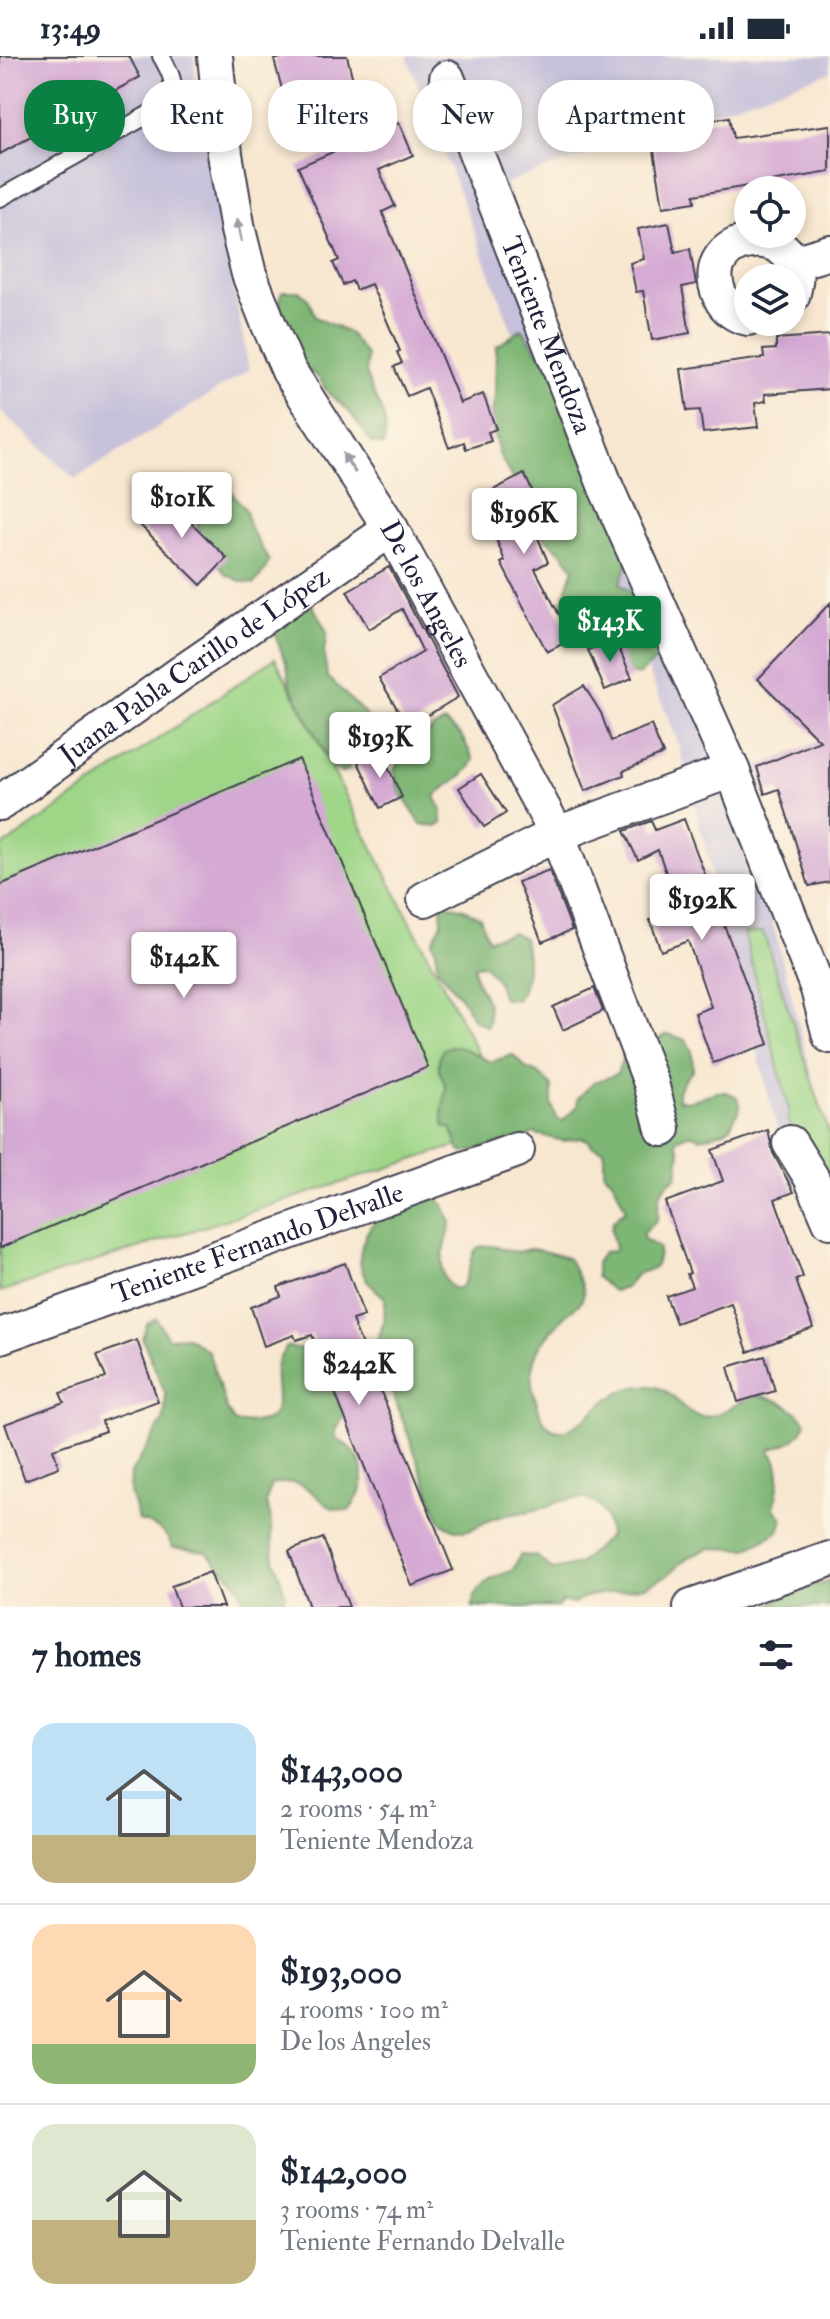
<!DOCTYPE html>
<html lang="en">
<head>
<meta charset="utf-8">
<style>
	body { margin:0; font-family:"IM FELL Double Pica",serif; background:#f2f2f3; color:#1f2937; height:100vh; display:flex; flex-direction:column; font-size:30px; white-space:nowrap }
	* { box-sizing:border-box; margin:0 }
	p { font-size:26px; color:#747a83 }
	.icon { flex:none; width:44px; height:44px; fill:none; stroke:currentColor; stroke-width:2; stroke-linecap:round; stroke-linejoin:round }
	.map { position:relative; height:1551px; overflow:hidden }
	.details { display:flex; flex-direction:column; background:#fff; flex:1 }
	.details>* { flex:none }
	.top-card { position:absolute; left:24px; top:24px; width:782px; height:72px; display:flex; gap:16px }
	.tools { position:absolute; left:734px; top:120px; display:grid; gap:16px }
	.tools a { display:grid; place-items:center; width:72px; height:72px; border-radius:50%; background:#fff; box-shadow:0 4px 12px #0003; font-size:40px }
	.price { position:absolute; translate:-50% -68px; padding:0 18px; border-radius:8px; background:#fff; color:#222; font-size:26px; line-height:52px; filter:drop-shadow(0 2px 4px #0008) }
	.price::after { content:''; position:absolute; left:50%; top:48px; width:24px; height:18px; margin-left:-12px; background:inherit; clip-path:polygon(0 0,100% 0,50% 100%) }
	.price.current { background:#0b8043; color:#fff }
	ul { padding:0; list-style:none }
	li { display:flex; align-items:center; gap:24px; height:200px; padding:0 32px }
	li+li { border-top:2px solid #e0e1e3 }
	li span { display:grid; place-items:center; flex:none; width:224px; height:160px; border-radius:24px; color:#555 }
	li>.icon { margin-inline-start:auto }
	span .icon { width:96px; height:96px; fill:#fffc; stroke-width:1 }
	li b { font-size:34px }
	h2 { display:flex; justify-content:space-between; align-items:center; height:96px; padding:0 32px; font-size:34px }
	.pill { padding:0 28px; border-radius:32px; background:#fff; box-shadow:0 4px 12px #0003; font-size:28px; line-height:72px }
	.pill.current { background:#0b8043; color:#fff }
	.status { display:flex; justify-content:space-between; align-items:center; height:56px; padding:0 40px; background:#fff; direction:ltr }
	.status svg { height:22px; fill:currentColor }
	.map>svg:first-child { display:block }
	.industrial { fill:#c6c0da }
	.green { fill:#9ed587; stroke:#607c61; stroke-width:2 }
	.forest { fill:#7eb674; stroke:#506c58; stroke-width:2 }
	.building { fill:#d4a9d4 }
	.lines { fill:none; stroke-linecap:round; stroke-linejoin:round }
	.lane-casing { stroke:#424051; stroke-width:20 }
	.street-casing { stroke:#424051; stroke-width:38 }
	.lane { stroke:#fff; stroke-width:16 }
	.street { stroke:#fff; stroke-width:34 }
	.oneway { fill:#9c9ca7 }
	.labels { text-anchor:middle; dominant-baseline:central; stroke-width:6; stroke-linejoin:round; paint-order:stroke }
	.street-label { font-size:28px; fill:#22223b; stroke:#fcf5e5 }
</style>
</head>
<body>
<div class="status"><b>13:49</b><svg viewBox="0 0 49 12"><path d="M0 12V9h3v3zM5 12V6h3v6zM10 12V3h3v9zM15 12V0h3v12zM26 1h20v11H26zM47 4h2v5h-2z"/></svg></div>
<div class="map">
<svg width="830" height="1551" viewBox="0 0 830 1551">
	<rect width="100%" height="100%" fill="#fcf5e5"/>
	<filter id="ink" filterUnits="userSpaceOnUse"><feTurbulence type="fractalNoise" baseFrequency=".0125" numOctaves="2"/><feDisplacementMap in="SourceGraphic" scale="16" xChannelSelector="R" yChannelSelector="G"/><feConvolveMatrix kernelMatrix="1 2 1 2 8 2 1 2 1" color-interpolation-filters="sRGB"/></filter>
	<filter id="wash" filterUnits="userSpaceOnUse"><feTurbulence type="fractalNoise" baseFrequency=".006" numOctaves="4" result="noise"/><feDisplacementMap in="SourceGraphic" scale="32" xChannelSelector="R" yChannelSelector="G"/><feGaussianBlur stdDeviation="1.8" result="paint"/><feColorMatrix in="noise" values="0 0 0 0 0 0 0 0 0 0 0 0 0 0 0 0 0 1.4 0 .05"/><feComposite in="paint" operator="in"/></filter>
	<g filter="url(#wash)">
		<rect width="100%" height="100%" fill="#f8e7d0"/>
		<g class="industrial">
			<polygon points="0,0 194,0 195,25 249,314 75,423 0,355"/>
			<polygon points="407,0 830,0 830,16 505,127 616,417 723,671 830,1092 830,1117 792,1131 679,688 571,429"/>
		</g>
		<g class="green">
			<polygon points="275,602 516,1071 0,1236 0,792"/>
			<polygon points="763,876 830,1080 830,1126 805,1103 788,1063 789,1054 744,877"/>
		</g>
		<g class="forest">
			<path d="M282 235H299L309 244 315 261 349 277 367 300C367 306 365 314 367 320 374 347 392 359 383 390L372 387 348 354 328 337 319 322 307 313 295 292 279 252Z"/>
			<polygon points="522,273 558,324 606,412 632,434 643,449 644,464 620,528 654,552 665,597 637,620 617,614 594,574 582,567 562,548 574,512 562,497 542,479 499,398 491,366 495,339 496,291"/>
			<polygon points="205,430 227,431 246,454 249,470 269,505 265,514 254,528 240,525 225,518 199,479 195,451"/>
			<polygon points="312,548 327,576 324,596 327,620 367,660 364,671 354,671 344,662 335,666 348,697 349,713 342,717 331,710 290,628 287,609 272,572"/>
			<path d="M445 666 461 679 474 704C465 723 450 725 435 740L442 755V768L436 771 421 768 399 735 394 713 434 671Z"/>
			<path d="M441 847 464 853 480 861 488 883 512 876 524 882C528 903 530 925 517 944L503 943 497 924 484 909 474 910C472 933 496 940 487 971L473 963 462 943 437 912 436 894 432 886 442 867Z"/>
			<path d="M668 978 686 984 692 995 693 1014C685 1023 676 1031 678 1043 698 1052 712 1025 737 1041L740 1048 739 1054 730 1071 725 1075 701 1082 688 1078 677 1083V1089L680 1095 677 1120C655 1137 661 1138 657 1164L643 1177V1182L659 1192C657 1224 648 1208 634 1221 631 1225 629 1229 626 1232L613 1235 596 1221V1207L603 1196 615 1195C615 1185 606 1171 616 1162 619 1158 623 1157 626 1154L613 1125 604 1116V1094L592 1090 588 1084 582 1082 563 1085 533 1077 526 1082 464 1097 460 1095 451 1072 445 1071C439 1056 444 1049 446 1035 447 1026 439 1020 439 1011 437 973 474 997 490 1006L513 999 527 1013 538 1017 552 1030V1050L557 1063 563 1065 578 1049 577 1043 594 1026 617 1018 623 1001Z"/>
			<path d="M425 1141 437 1142 444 1149 451 1167C448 1188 431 1216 453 1232H460C481 1206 459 1179 508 1194 523 1198 521 1193 532 1193 535 1193 563 1200 567 1202 572 1205 573 1213 576 1218 580 1225 585 1231 583 1240 582 1249 574 1251 568 1257 543 1281 523 1306 535 1341 538 1350 540 1362 547 1369 566 1389 592 1354 607 1344 616 1338 630 1331 641 1330 672 1326 679 1356 698 1360 715 1364 734 1349 748 1342 765 1334 796 1352 806 1366 799 1385 787 1388 769 1394 785 1412 778 1431 774 1453L783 1463 779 1475 747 1493 710 1492 687 1502 667 1520 645 1530 584 1541 574 1548 562 1545 558 1551H472C476 1527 492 1522 513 1514L520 1499 536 1500 553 1514 579 1508 609 1480C607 1449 591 1436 561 1445 555 1446 550 1451 544 1452 526 1457 507 1457 490 1464 479 1468 474 1475 462 1475 452 1474 447 1470 440 1465L385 1316C367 1296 377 1290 383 1268 385 1260 385 1251 385 1242 379 1236 371 1231 367 1224 352 1203 364 1171 384 1157 395 1149 412 1146 425 1141Z"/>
			<path d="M156 1262 168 1282 187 1281 208 1295 227 1354 235 1367C244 1366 259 1368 267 1364 286 1354 271 1323 277 1307 279 1302 284 1295 287 1290L321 1297 344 1359 336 1375 335 1382C368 1399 370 1426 350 1454 322 1457 319 1434 298 1428 289 1425 280 1427 271 1428L266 1447 270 1459 274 1502 285 1537 282 1551H244C241 1519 222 1519 207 1496L172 1491C167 1475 154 1469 139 1465L130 1437 131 1417 164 1363 166 1339 142 1282 147 1268Z"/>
			<polygon points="830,1526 830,1551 767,1551 795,1533"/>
		</g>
		<g id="blocks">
			<g class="building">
				<polygon points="0,0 129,0 140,21 0,98"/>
				<polygon points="287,0 347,0 355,32 287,51 274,4"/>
				<polygon points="729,61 733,82 830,69 830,116 694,139 695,146 663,151 651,75"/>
				<polygon points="399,67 413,99 379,114 395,150 382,156 460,347 483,338 496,373 488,376 491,385 466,393 464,386 449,392 426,332 407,340 394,311 402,307 397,296 400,295 371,228 356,234 352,225 343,229 333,207 339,204 298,111"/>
				<polygon points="669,167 675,196 690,193 696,228 682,231 690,277 652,284 643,235 636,236 630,207 644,203 638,173"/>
				<polygon points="830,279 830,333 765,338 766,345 755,347 758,371 703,377 700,354 687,355 681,313 764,302 763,294 776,293 776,283"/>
				<polygon points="524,418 542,454 529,460 548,506 535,513 572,583 547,596 501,507 505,505 496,483 498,482 478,442"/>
				<polygon points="163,439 227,502 201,529 137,466"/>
				<polygon points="389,511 458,641 408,671 379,622 423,596 402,553 369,573 347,535"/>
				<polygon points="830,547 830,826 809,830 779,733 765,738 757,711 820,685 758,623"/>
				<polygon points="615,583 632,622 605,634 588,594"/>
				<polygon points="584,630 601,657 611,685 651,669 663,698 623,715 624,719 585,735 552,649"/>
				<polygon points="381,696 402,741 380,752 358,706"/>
				<polygon points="299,703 428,1011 0,1192 0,829"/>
				<polygon points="481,718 506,757 484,771 459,732"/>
				<polygon points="684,763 769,988 713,1007 695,957 711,951 688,885 661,895 650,864 679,854 658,794 638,804 624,775 651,765 655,774"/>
				<polygon points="549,814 572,874 542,886 518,826"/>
				<polygon points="594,932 603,955 563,974 553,951"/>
				<polygon points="768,1074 773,1097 794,1136 775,1143 803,1221 796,1224 813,1272 748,1296 731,1247 676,1267 666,1240 692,1231 687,1218 690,1217 665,1146 723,1125 712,1094"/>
				<polygon points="345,1207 364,1260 352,1264 453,1514 412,1530 312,1279 296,1284 294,1279 264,1290 251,1251 281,1240 278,1231"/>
				<polygon points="137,1284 158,1345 102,1365 105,1375 53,1393 59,1411 25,1424 5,1368 64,1346 60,1337 106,1322 97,1299"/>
				<polygon points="765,1300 775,1335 738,1346 728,1311"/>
				<polygon points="323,1482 349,1551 309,1551 289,1495"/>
				<polygon points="210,1516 223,1551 179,1551 171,1530"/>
			</g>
		</g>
	</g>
	<g filter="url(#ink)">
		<use href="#blocks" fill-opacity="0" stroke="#424051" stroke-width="2"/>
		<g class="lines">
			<defs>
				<path id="lane" d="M0 142 169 47C177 29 171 17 161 0"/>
				<g id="street">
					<path id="s1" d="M215 0 225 98 238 174 249 218 269 269 289 315 391 473 557 778 651 1027 663 1073"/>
					<path id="s2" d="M447 22 607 434 732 714 818 933 830 980"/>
					<polyline points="793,207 830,196"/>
					<path d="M748 262C736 260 725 252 720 240 690 172 817 161 792 240"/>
					<path id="s3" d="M0 747 180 618 391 473"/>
					<polyline points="425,843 557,778 732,714"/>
					<polyline points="790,1087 811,1121 830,1165"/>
					<path id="s4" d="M0 1280 517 1094"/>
					<polyline points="691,1551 830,1503"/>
				</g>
			</defs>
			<use href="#lane" class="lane-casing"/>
			<use href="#street" class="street-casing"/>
			<use href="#lane" class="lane"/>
			<use href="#street" class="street"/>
		</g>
		<defs><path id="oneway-solid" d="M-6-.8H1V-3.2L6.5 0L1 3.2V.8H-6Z" transform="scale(2)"/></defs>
		<g class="oneway">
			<use href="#oneway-solid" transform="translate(239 174) rotate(-102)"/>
			<use href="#oneway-solid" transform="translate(349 407) rotate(-123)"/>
		</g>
	</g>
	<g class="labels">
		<g class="street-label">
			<text stroke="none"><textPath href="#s2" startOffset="276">Teniente Mendoza</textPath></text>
			<text stroke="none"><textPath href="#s1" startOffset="588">De los Angeles</textPath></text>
			<text stroke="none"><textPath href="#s3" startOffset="238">Juana Pabla Carillo de López</textPath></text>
			<text stroke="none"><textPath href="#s4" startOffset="274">Teniente Fernando Delvalle</textPath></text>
		</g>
	</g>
</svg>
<div class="tools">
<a><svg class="icon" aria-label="locate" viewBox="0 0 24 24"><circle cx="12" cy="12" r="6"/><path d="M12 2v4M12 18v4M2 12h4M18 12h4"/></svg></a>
<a><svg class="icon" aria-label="layers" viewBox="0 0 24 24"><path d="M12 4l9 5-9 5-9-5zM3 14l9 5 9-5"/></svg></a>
</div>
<b class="price" style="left:182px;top:484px">$101K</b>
<b class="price" style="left:524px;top:500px">$196K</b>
<b class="price current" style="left:610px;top:608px">$143K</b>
<b class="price" style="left:380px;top:724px">$193K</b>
<b class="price" style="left:702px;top:886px">$192K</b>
<b class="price" style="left:184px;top:944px">$142K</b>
<b class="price" style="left:359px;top:1351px">$242K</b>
<div class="top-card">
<a class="pill current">Buy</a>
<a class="pill">Rent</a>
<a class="pill">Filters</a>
<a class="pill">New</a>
<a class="pill">Apartment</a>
</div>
</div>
<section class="details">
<h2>7 homes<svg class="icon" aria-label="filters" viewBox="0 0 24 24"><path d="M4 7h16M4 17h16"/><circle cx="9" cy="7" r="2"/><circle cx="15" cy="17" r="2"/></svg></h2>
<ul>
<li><span style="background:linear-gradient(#bfe0f5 70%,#c2b280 0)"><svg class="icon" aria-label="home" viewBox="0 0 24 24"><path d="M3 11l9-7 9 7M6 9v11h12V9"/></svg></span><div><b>$143,000</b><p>2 rooms · 54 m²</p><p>Teniente Mendoza</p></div></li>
<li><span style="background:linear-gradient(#ffd9b3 75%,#8fb573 0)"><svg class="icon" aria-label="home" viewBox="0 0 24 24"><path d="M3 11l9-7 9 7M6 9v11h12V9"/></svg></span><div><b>$193,000</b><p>4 rooms · 100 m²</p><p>De los Angeles</p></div></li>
<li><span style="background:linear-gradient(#dfe7d0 60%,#c2b280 0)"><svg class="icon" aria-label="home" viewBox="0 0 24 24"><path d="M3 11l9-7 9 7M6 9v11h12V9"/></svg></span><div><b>$142,000</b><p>3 rooms · 74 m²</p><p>Teniente Fernando Delvalle</p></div></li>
</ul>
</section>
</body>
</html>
